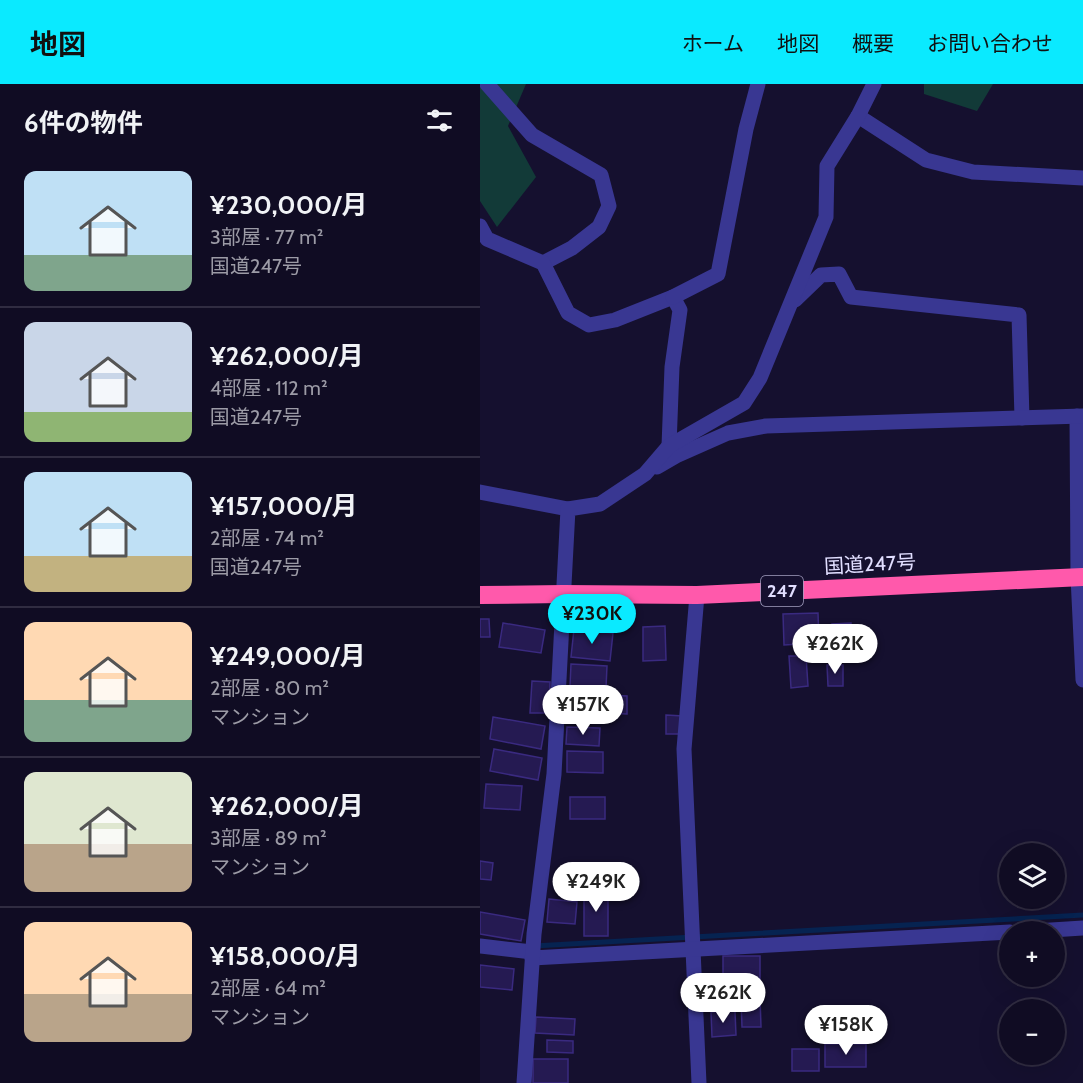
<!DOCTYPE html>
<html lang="ja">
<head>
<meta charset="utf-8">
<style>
	body { margin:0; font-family:Cabin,"Noto Sans JP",sans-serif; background:#1e1a30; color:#f1f3f6; height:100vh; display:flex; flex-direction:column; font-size:22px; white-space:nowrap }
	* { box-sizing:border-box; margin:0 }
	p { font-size:20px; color:#9c9ba6 }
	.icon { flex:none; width:33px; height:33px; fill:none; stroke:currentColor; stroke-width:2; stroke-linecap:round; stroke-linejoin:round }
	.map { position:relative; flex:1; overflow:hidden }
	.drawer { display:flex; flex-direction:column; background:#100c23; width:480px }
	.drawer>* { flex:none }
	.buttons { position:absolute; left:519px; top:759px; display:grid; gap:12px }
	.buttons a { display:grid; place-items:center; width:66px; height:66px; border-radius:50%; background:#100c23; box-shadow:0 6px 24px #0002,0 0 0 2px #302c41; font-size:30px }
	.price { position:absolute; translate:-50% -51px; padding:0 14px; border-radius:21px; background:#fff; color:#222; font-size:20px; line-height:39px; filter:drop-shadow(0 2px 3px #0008) }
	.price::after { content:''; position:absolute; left:50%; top:36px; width:18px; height:14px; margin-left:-9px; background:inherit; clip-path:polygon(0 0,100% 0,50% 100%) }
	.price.current { background:#0aeaff; color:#111 }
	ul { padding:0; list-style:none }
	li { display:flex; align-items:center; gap:18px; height:150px; padding:0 24px }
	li+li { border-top:2px solid #302c41 }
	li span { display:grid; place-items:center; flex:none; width:168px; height:120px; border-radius:12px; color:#555 }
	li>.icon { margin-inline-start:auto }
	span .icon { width:72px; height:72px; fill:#fffc; stroke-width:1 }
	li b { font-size:26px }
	h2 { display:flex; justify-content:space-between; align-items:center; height:72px; padding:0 24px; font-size:26px }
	header { display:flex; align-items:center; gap:36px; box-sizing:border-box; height:84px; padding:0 30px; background:#0aeaff; color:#111 }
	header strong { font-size:28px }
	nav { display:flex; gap:33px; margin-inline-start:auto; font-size:21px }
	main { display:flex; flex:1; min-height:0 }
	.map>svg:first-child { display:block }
	.green { fill:#123a38 }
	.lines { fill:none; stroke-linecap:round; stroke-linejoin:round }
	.stream { stroke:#062351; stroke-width:5 }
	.building { fill:#251a52; stroke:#3a2a80; stroke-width:1.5 }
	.street { stroke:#393792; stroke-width:15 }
	.highway { stroke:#ff59ab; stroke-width:18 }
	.labels { text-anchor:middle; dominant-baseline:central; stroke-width:6; stroke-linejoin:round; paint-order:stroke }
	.shield { fill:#15102f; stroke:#a4a0c1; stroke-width:1.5 }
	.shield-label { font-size:18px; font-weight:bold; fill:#e1deff }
	.street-label { font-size:20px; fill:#e1deff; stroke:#15102f }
</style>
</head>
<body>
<header>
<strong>地図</strong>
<nav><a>ホーム</a><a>地図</a><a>概要</a><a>お問い合わせ</a></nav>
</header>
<main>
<section class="drawer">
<h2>6件の物件<svg class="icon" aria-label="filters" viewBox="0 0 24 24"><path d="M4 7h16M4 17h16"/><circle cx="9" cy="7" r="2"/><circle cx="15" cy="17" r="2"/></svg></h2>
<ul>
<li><span style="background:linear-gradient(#bfe0f5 70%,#7fa58c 0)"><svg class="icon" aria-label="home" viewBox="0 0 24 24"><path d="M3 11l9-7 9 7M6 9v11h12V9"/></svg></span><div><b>¥230,000/月</b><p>3部屋 · 77 m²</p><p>国道247号</p></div></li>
<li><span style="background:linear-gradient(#c9d6e8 75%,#8fb573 0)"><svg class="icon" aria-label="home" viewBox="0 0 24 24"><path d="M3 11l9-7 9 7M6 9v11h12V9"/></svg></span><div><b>¥262,000/月</b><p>4部屋 · 112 m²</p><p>国道247号</p></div></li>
<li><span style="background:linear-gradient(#bfe0f5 70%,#c2b280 0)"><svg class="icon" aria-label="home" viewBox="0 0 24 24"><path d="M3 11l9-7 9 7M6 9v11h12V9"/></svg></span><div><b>¥157,000/月</b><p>2部屋 · 74 m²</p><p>国道247号</p></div></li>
<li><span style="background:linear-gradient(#ffd9b3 65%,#7fa58c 0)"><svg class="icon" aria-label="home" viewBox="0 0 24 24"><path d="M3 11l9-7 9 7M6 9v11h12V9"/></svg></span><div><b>¥249,000/月</b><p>2部屋 · 80 m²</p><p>マンション</p></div></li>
<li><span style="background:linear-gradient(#dfe7d0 60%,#b9a48a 0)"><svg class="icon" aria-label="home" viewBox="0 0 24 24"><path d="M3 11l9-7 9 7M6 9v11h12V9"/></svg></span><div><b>¥262,000/月</b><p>3部屋 · 89 m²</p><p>マンション</p></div></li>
<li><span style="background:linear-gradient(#ffd9b3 60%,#b9a48a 0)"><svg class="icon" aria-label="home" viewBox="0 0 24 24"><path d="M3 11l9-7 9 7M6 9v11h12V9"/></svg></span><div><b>¥158,000/月</b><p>2部屋 · 64 m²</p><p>マンション</p></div></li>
</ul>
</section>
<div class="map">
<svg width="603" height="999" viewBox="0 0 603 999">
	<rect width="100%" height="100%" fill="#15102f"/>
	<g class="green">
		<polygon points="0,0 46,0 28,42 56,93 17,143 0,117"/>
		<polygon points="444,0 513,0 497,27 444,10"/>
	</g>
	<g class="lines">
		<polyline class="stream" points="54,862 603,831"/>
	</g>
	<g class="building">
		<polygon points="338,529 339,559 304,561 303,530"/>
		<polygon points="0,535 9,535 10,553 0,553"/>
		<polygon points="23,539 65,546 61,569 19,563"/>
		<polygon points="371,539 373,564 354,565 352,540"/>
		<polygon points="185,542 186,576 163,577 163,543"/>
		<polygon points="94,545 133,549 130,577 91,573"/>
		<polygon points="309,572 326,572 328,602 311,604"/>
		<polygon points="91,580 127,582 126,604 90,602"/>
		<polygon points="347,581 363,581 363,602 348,602"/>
		<polygon points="52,597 70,598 69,629 50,629"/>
		<polygon points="94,606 121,609 120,628 92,626"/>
		<polygon points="125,611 147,612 147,630 124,629"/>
		<polygon points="186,631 203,632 202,650 186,650"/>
		<polygon points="13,633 65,642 61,665 10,655"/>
		<polygon points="87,643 120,644 119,662 86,660"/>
		<polygon points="14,665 62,674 58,696 10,687"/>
		<polygon points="87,667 123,668 123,689 87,688"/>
		<polygon points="6,700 42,702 40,726 4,724"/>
		<rect x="90" y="713" width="35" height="22"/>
		<polygon points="0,777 13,779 11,796 0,795"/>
		<rect x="104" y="806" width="24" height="46"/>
		<polygon points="69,815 97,818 95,840 67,838"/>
		<polygon points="0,828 45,836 41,857 0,850"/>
		<rect x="243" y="872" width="37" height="23"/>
		<polygon points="0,881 34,885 32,906 0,903"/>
		<polygon points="280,913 281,943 262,943 261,914"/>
		<polygon points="255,927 256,951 232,953 231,928"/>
		<polygon points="56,933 95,935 94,951 55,949"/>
		<polygon points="67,956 93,957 93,969 67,968"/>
		<rect x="345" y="960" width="41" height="23"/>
		<rect x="312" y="965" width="27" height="22"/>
		<rect x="53" y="975" width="35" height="24"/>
	</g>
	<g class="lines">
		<g class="street">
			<polyline points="7,0 52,51 121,91 129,122 119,143 92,164 63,179"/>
			<polyline points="378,32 446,76 493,88 603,94"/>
			<polyline points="0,142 7,155 63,179 88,229 109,241 135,236 193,213 200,226 192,283 189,362"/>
			<polyline points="193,213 238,190 266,45 278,0"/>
			<polyline points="315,216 341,191 359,190 371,213 539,231 542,334"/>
			<polyline points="597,332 598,493 603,596"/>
			<polyline points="177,383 196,372 248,349 286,342 603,332"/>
			<polyline points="0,408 88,425"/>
			<polyline points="217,511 204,665 219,999"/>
			<polyline points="540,848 603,844"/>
			<polyline points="0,862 52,868"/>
			<polyline points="52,874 530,848"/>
			<polyline points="44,999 54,850 74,690 88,425 120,420 165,390 189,362 264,319 280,294 346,133 347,82 378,32 394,0"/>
		</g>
		<polyline class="highway" points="0,511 83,510 217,511 603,493"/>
	</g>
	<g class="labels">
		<rect class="shield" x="281" y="492" width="42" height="30" rx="4.5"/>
		<g class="shield-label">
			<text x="302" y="507">247</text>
		</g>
		<g class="street-label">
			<text transform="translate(390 480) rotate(-3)">国道247号</text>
		</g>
	</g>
</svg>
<div class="buttons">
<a><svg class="icon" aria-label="layers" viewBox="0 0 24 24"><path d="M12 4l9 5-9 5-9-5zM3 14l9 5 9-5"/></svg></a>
<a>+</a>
<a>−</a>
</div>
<b class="price current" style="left:112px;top:561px">¥230K</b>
<b class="price" style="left:355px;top:591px">¥262K</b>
<b class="price" style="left:103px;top:652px">¥157K</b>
<b class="price" style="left:116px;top:829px">¥249K</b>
<b class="price" style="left:243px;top:940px">¥262K</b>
<b class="price" style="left:366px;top:972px">¥158K</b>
</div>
</main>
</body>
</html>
